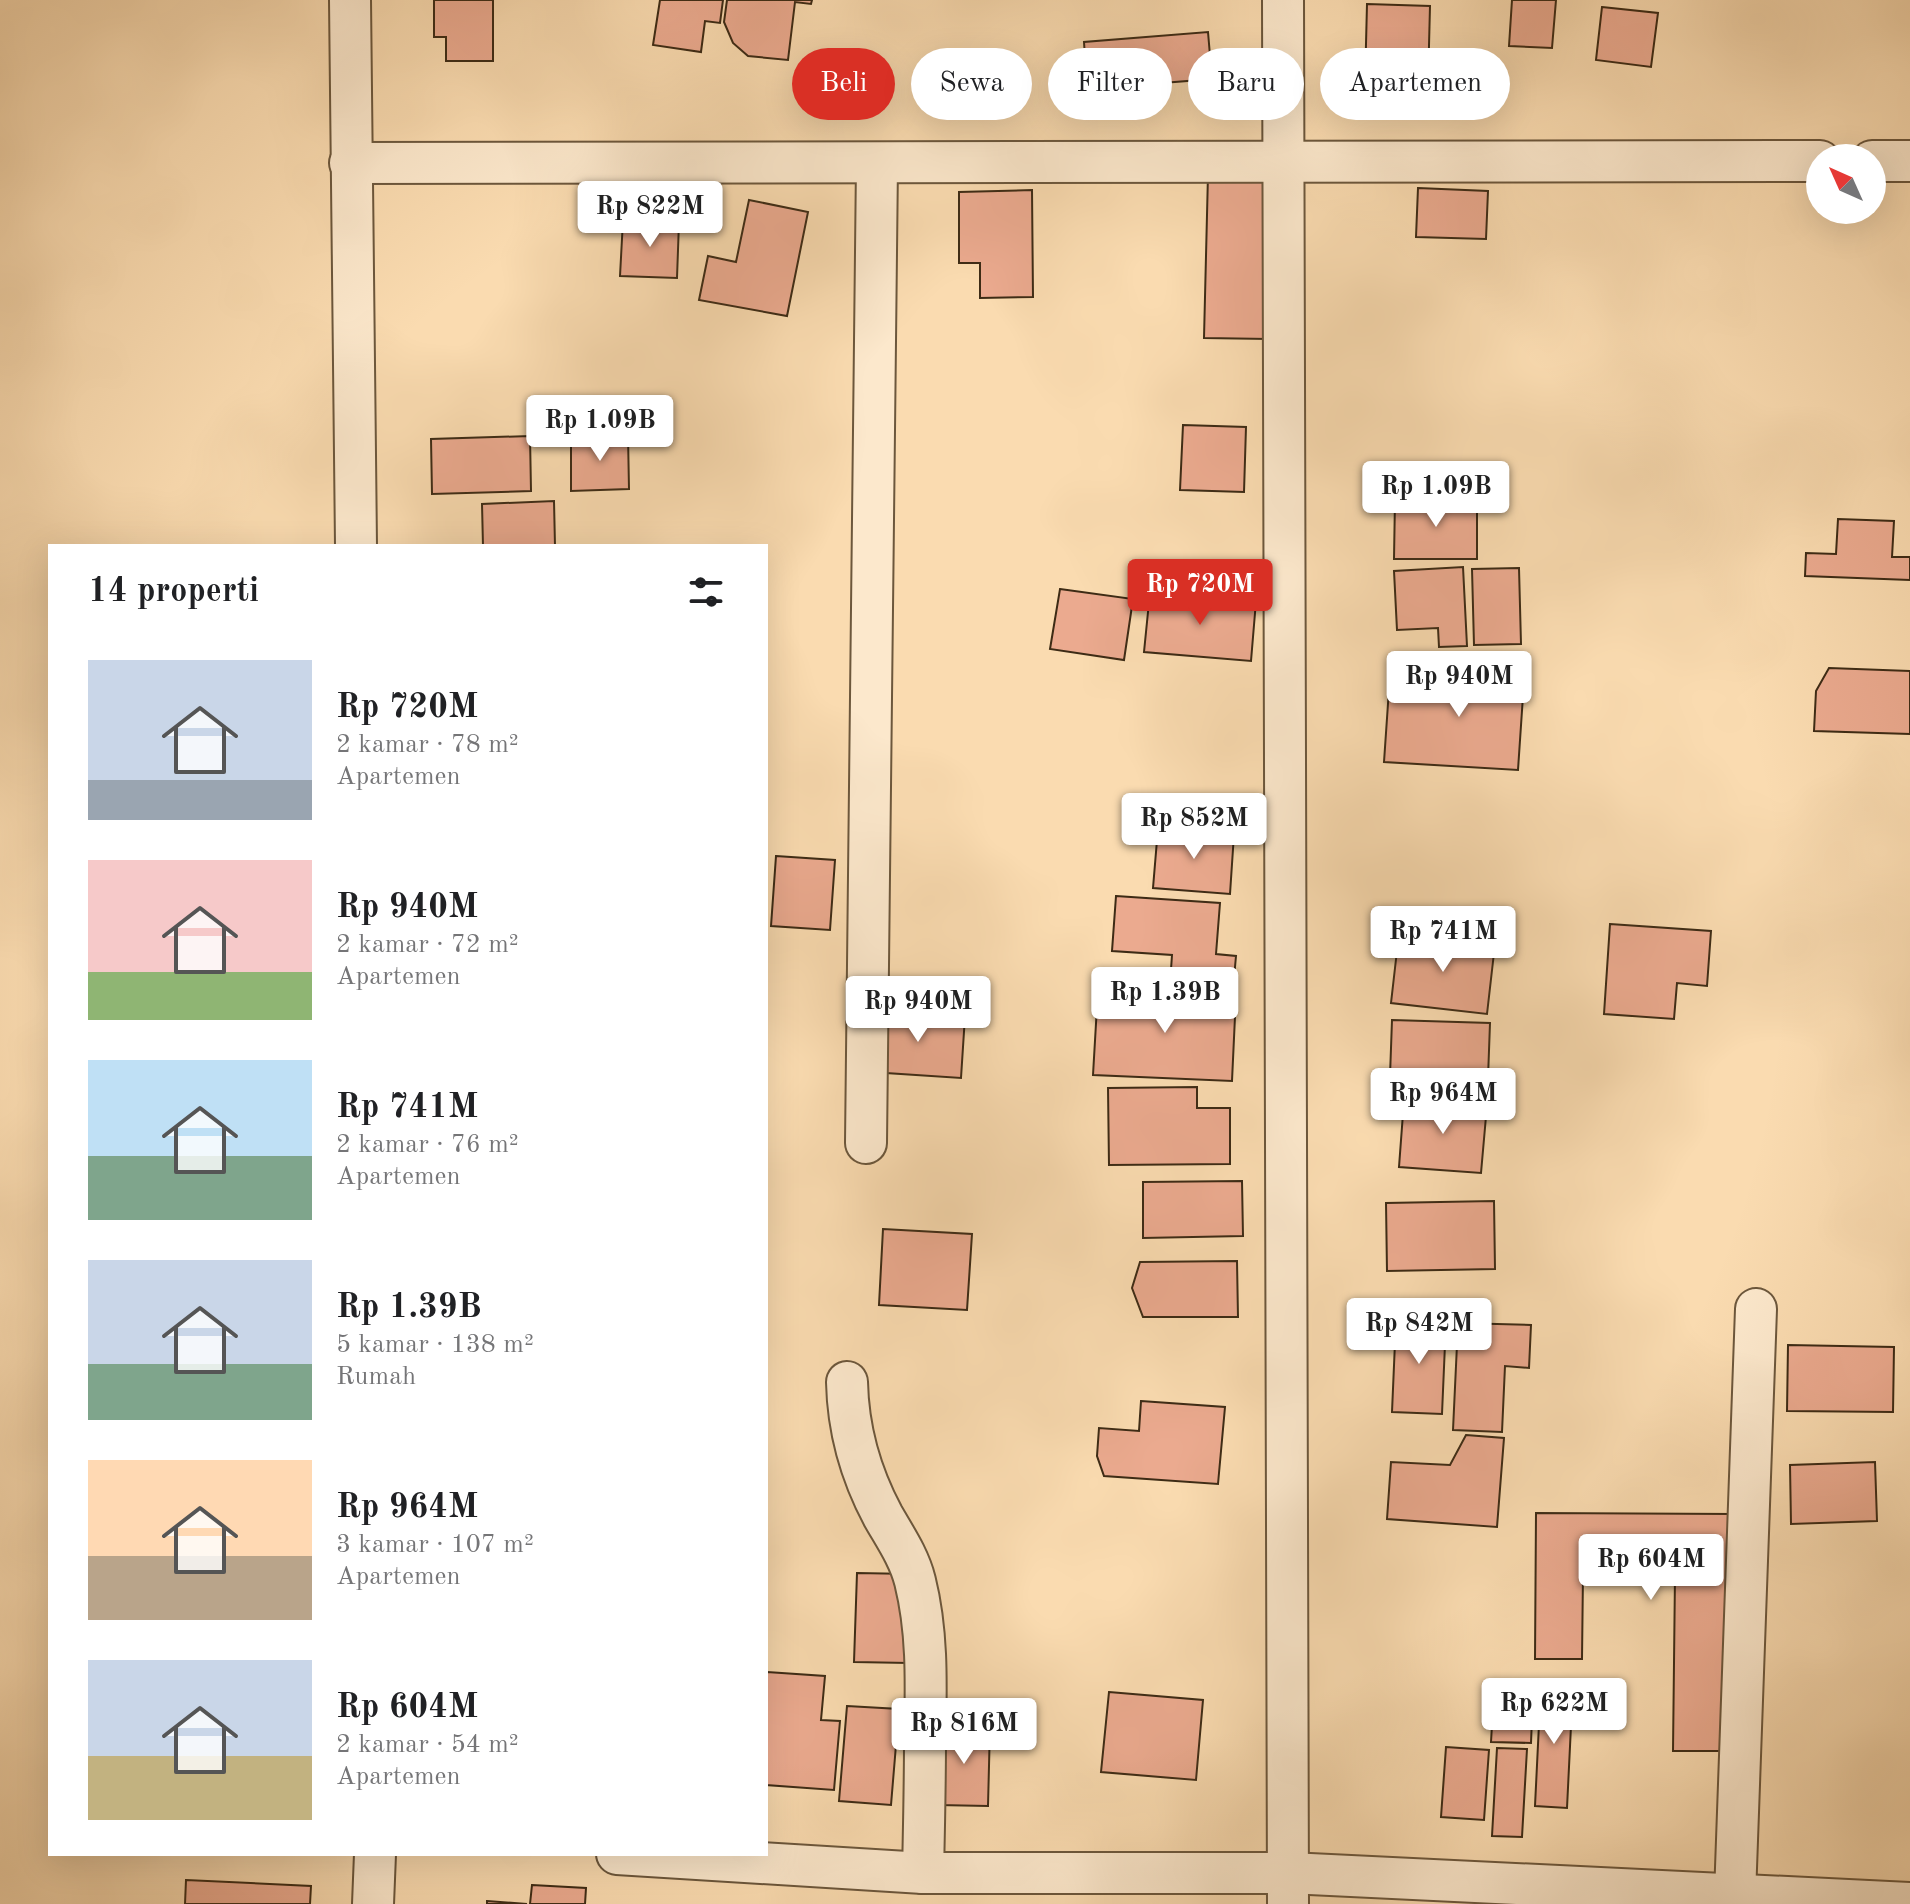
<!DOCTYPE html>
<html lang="id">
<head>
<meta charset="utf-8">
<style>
	body { margin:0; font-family:"Old Standard TT",serif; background:#f2f2f2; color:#202124; height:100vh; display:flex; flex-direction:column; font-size:30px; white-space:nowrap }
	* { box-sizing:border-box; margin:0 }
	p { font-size:26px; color:#757577 }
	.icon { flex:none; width:44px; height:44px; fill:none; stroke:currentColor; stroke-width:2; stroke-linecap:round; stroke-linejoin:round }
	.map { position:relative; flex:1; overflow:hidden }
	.panel { position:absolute; left:48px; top:544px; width:720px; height:1312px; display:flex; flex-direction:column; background:#fff; border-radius:0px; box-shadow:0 8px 32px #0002 }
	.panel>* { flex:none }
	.top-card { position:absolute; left:792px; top:48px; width:760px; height:72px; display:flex; gap:16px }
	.needle { width:52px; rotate:315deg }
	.controls { position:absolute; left:1806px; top:144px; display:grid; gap:16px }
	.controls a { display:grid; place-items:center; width:80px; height:80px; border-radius:50%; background:#fff; box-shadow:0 8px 32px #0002; font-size:40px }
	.price { position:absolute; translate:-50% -68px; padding:0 18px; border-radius:8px; background:#fff; color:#222; font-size:26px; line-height:52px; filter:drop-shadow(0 2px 4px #0008) }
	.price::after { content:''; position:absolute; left:50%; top:48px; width:24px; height:18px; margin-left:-12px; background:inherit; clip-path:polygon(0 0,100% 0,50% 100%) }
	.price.on { background:#d93025; color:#fff }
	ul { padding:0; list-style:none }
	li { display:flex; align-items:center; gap:24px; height:200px; padding:0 40px }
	li span { display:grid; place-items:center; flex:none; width:224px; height:160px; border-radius:0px; color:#555 }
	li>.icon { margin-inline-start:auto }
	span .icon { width:96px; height:96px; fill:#fffc; stroke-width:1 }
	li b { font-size:34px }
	h2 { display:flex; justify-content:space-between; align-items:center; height:96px; padding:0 40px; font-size:34px }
	.tag { padding:0 28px; border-radius:36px; background:#fff; box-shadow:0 8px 32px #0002; font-size:28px; line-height:72px }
	.tag.on { background:#d93025; color:#fff }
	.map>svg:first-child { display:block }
	.building { fill:#ebaa8f; stroke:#3d2b15; stroke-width:2 }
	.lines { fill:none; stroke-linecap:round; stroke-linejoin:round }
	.minor-casing { stroke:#6c573c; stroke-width:44 }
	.minor { stroke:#fce8cc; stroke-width:40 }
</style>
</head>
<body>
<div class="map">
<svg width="1910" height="1904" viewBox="0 0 1910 1904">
	<rect width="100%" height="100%" fill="#fadbb0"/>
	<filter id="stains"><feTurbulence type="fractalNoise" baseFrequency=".0025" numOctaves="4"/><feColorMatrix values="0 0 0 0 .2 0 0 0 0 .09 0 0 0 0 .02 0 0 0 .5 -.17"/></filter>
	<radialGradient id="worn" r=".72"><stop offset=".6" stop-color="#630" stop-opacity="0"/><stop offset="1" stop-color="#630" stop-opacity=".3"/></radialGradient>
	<g class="building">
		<polygon points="434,0 493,0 493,61 446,61 446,37 434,37"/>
		<polygon points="660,0 723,0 720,23 705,21 701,52 653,45"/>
		<polygon points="727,0 812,0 811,4 795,2 788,60 748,56 733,43 724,22"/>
		<polygon points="1512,0 1556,0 1552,48 1509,46"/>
		<polygon points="1367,4 1430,6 1428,85 1365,84"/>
		<polygon points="1602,7 1658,13 1651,67 1596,60"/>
		<polygon points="1208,32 1212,79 1087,89 1084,42"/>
		<polygon points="1208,174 1273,176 1269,339 1204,338"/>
		<polygon points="1418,188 1488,191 1486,239 1416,237"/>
		<polygon points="1032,190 1033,297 980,298 980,263 959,263 959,192"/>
		<polygon points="749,200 808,212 787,316 699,300 708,256 736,262"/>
		<polygon points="623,220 679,222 677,278 620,276"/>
		<polygon points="1183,425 1246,427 1244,492 1180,490"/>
		<polygon points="628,435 629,489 571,491 571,436"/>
		<polygon points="530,436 531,491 432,494 431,439"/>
		<polygon points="1395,499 1477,499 1477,559 1394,559"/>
		<polygon points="554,501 555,546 483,546 482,504"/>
		<polygon points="1838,519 1894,521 1892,557 1910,557 1910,580 1805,576 1806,553 1836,554"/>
		<polygon points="1463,567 1467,646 1439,647 1438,628 1397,630 1394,571"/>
		<polygon points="1519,568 1521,644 1474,645 1472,569"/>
		<polygon points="1060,589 1133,599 1124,660 1050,649"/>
		<polygon points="1150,592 1256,601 1251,661 1144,652"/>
		<polygon points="1438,661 1525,666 1518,770 1384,762 1389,689 1436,691"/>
		<polygon points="1829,668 1910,671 1910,734 1814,731 1816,691"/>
		<polygon points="1158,828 1234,834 1230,894 1153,888"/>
		<polygon points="776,856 835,860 830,930 771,926"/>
		<polygon points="1116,896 1220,903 1216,954 1236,956 1233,989 1170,984 1172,955 1112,951"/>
		<polygon points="1610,924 1711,931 1707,986 1677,983 1674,1019 1604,1014"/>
		<polygon points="1399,933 1495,944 1487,1014 1391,1003"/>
		<polygon points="1098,989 1236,995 1232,1081 1093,1075"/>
		<polygon points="875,1010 965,1016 961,1078 871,1072"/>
		<polygon points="1392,1020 1490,1023 1488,1078 1390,1076"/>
		<polygon points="1197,1087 1197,1108 1230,1108 1230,1164 1109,1165 1108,1088"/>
		<polygon points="1404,1100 1487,1105 1481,1173 1399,1167"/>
		<polygon points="1242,1181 1243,1236 1143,1238 1143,1182"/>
		<polygon points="1494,1201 1495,1269 1387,1271 1386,1203"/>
		<polygon points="883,1229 972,1234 967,1310 879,1305"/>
		<polygon points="1237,1261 1238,1317 1143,1317 1132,1288 1140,1262"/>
		<polygon points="1396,1319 1446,1321 1442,1414 1392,1412"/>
		<polygon points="1458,1323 1531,1325 1529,1368 1505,1366 1502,1432 1453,1430"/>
		<polygon points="1788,1345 1894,1347 1893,1412 1787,1411"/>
		<polygon points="1141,1401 1225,1407 1218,1484 1104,1476 1097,1456 1099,1428 1139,1431"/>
		<polygon points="1466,1435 1504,1438 1497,1527 1387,1519 1391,1462 1450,1465"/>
		<polygon points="1875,1462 1877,1521 1791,1524 1790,1465"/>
		<polygon points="1536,1513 1735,1514 1732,1751 1673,1751 1675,1575 1583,1574 1582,1659 1535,1659"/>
		<polygon points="857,1573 911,1574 909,1663 854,1662"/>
		<polygon points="767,1672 825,1676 821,1720 840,1721 834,1790 766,1785"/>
		<polygon points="1541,1683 1573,1685 1567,1808 1535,1806"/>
		<polygon points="1494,1691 1533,1693 1531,1743 1491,1742"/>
		<polygon points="1109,1692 1203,1700 1196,1780 1101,1772"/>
		<polygon points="847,1706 899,1709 891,1805 839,1801"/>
		<polygon points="940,1726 990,1726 988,1806 938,1805"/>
		<polygon points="1446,1747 1489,1750 1484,1820 1441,1817"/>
		<polygon points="1497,1748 1527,1749 1522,1837 1492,1836"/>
		<polygon points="186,1880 311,1886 310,1904 185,1904"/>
		<polygon points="532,1885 586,1888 585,1904 530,1904"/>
		<polygon points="487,1901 527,1904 487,1904"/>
	</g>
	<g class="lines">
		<defs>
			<g id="minor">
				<polyline points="350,0 356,546"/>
				<polyline points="1283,0 1288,1904"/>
				<polyline points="1872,161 1910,161"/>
				<polyline points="350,163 1820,161"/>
				<polyline points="866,1143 877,163"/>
				<path d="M847 1382C848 1430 860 1473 883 1516 895 1537 909 1557 915 1581 928 1633 926 1686 925 1739 925 1784 924 1829 923 1873"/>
				<polyline points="617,1854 923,1873 1289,1873 1910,1903"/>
				<polyline points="1735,1896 1756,1309"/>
				<polyline points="373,1904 375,1854"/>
			</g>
		</defs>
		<use href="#minor" class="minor-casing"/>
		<use href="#minor" class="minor"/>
	</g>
	<rect width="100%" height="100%" filter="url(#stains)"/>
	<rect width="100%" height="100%" fill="url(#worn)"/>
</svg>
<div class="controls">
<a><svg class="needle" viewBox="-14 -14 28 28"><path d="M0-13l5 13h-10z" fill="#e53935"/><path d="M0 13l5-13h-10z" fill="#757577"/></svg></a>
</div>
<b class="price" style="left:650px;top:249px">Rp 822M</b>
<b class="price" style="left:600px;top:463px">Rp 1.09B</b>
<b class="price" style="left:1436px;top:529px">Rp 1.09B</b>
<b class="price on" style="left:1200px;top:627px">Rp 720M</b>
<b class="price" style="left:1459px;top:719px">Rp 940M</b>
<b class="price" style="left:1194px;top:861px">Rp 852M</b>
<b class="price" style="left:1443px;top:974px">Rp 741M</b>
<b class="price" style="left:1165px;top:1035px">Rp 1.39B</b>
<b class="price" style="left:918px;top:1044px">Rp 940M</b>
<b class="price" style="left:1443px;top:1136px">Rp 964M</b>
<b class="price" style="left:1419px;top:1366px">Rp 842M</b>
<b class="price" style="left:1651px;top:1602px">Rp 604M</b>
<b class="price" style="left:1554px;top:1746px">Rp 622M</b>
<b class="price" style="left:964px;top:1766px">Rp 816M</b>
<div class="top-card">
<a class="tag on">Beli</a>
<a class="tag">Sewa</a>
<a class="tag">Filter</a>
<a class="tag">Baru</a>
<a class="tag">Apartemen</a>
</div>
<section class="panel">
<h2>14 properti<svg class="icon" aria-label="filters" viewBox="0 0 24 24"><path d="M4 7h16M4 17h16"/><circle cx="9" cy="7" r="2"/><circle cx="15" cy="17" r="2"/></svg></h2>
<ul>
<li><span style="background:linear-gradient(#c9d6e8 75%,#9aa5b1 0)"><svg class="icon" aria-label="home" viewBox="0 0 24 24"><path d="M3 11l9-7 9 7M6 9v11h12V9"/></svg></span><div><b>Rp 720M</b><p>2 kamar · 78 m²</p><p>Apartemen</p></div></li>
<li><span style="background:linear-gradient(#f6c9c9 70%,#8fb573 0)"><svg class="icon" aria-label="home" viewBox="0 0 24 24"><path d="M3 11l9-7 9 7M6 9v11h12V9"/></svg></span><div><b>Rp 940M</b><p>2 kamar · 72 m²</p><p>Apartemen</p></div></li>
<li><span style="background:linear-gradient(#bfe0f5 60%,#7fa58c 0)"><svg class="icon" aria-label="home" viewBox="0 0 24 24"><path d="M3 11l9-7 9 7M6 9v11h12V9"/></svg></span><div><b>Rp 741M</b><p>2 kamar · 76 m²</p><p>Apartemen</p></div></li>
<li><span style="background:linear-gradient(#c9d6e8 65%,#7fa58c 0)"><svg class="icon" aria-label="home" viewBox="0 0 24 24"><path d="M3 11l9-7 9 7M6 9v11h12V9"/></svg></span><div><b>Rp 1.39B</b><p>5 kamar · 138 m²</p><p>Rumah</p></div></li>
<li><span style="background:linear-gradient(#ffd9b3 60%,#b9a48a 0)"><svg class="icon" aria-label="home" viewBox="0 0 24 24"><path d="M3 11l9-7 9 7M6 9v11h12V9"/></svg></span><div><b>Rp 964M</b><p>3 kamar · 107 m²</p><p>Apartemen</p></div></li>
<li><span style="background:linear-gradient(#c9d6e8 60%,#c2b280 0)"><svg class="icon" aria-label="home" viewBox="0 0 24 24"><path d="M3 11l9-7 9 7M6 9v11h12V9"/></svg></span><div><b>Rp 604M</b><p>2 kamar · 54 m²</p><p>Apartemen</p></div></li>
</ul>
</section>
</div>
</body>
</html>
